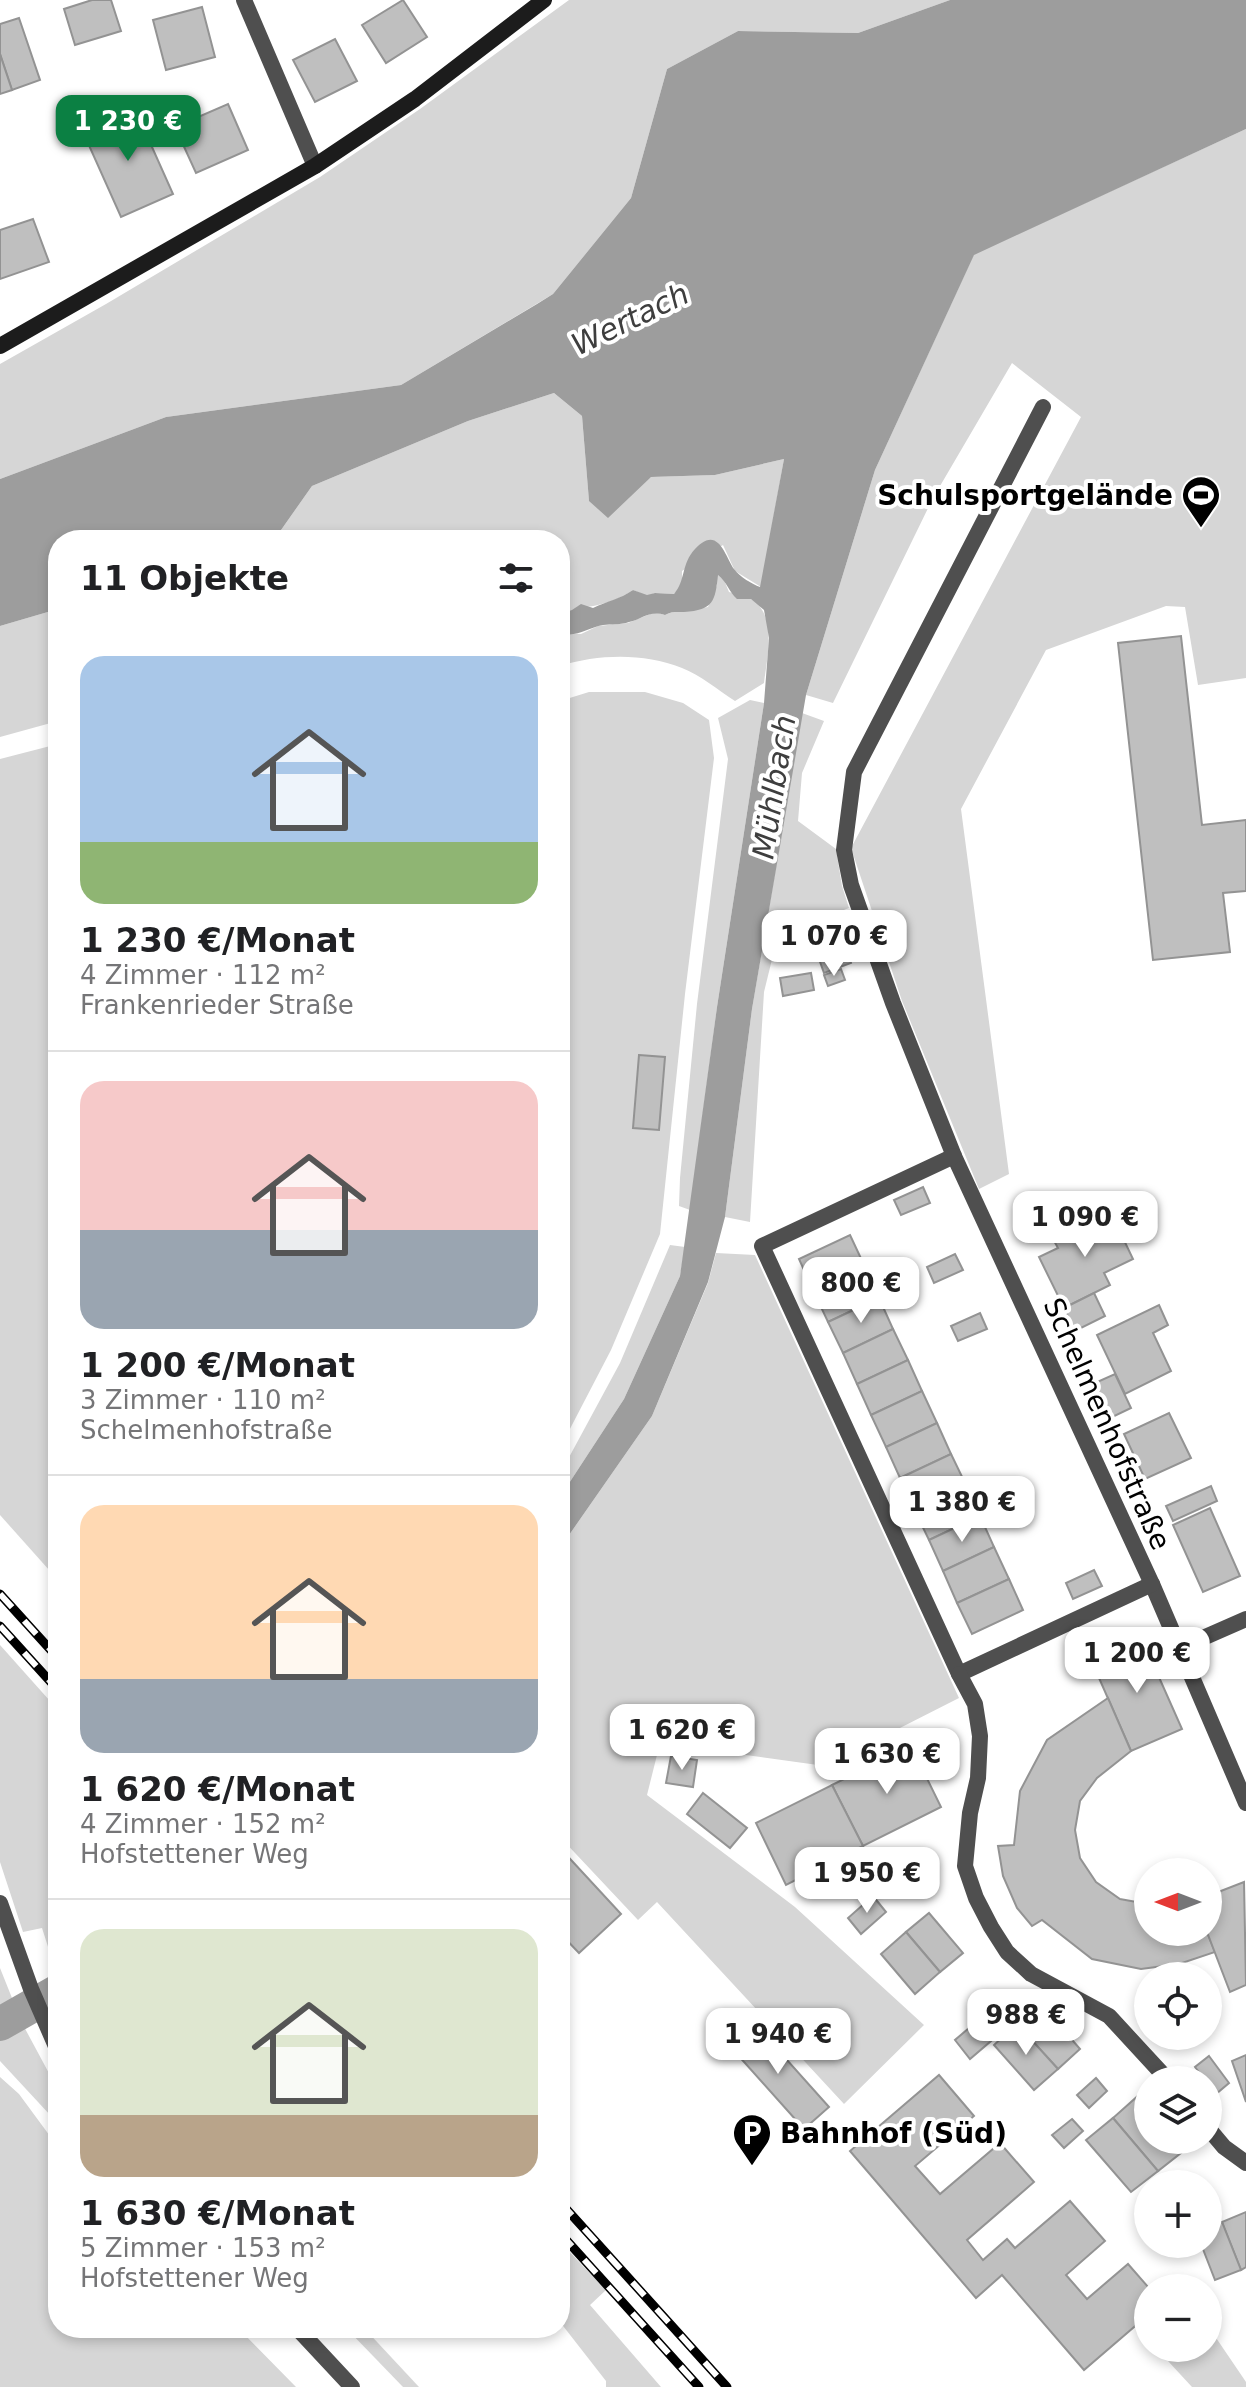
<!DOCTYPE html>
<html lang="de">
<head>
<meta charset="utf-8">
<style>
	body { margin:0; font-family:"DejaVu Sans",sans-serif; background:#f2f2f2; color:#202124; height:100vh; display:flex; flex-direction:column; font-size:30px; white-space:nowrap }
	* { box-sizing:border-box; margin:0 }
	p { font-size:26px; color:#757577 }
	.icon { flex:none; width:44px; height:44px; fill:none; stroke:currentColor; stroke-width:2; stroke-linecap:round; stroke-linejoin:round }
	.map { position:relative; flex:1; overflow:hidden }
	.side { position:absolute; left:48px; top:530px; width:522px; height:1808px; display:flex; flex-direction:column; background:#fff; border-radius:32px; box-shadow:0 4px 12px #0003 }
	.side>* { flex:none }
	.needle { width:52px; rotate:270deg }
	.buttons { position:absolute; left:1134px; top:1858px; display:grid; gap:16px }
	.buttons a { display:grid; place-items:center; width:88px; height:88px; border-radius:50%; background:#fff; box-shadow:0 4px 12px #0003; font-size:40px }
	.price { position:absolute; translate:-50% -68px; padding:0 18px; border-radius:16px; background:#fff; color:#222; font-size:26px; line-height:52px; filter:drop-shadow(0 2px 4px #0008) }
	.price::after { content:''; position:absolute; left:50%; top:48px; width:24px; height:18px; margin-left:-12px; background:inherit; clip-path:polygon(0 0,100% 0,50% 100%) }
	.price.active { background:#0b8043; color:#fff }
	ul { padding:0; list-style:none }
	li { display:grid; align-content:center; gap:16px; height:424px; padding:0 32px }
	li+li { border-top:2px solid #e0e0e0 }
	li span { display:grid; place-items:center; height:248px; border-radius:24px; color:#555 }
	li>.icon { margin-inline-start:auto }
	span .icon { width:144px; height:144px; fill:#fffc; stroke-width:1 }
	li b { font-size:34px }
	h2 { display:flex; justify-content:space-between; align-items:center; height:96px; padding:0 32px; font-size:34px }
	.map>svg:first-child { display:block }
	.green { fill:#d6d6d6 }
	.water { fill:#9d9d9d }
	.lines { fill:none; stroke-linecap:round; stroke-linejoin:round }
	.canal { stroke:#9d9d9d; stroke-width:34 }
	.building { fill:#bfbfbf; stroke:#939393; stroke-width:2 }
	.street { stroke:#4f4f4f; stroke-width:16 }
	.secondary { stroke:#1c1c1c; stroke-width:16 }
	.rail-casing { stroke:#000; stroke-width:9 }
	.rail { stroke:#fff; stroke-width:6; stroke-dasharray:18; stroke-linecap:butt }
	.labels { text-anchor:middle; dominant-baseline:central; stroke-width:8; stroke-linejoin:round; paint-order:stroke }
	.poi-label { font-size:28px; font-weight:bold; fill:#000; stroke:#fff; text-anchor:end }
	.street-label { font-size:28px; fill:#000; stroke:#fff }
	.water-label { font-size:30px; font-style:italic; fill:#3e3e3e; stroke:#fff }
</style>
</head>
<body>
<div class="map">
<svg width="1246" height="2387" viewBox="0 0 1246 2387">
	<rect width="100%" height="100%" fill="#fff"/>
	<g class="green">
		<polygon points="569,0 950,0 858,33 738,31 667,69 631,198 553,294 401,385 166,417 0,479 0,364 106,304 320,177 420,109"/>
		<polygon points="1246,129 1246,678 1198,685 1185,607 1166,606 1046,650 961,809 1009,1174 979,1189 902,1001 851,848 1081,417 1012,363 933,498 833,703 806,695 875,470 974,254"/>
		<path d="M554 393 582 416 589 501 651 477 715 475 784 459 761 587 735 571 723 545 682 571V585L674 594 655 593 647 596 633 590C611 606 586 606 560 613V540H274L312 486 468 421Z"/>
		<path d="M717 574 724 580 729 592C736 594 746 596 753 600 777 617 767 658 764 683L735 701C718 690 700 675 682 668 644 653 599 654 560 666V633L581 634 598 626 628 623 655 612 665 615C677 609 694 610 708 607L717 585Z"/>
		<polygon points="58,609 58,721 0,737 0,626"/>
		<polygon points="589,692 645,692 683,703 709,720 714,758 685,994 660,1234 611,1350 560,1448 560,701"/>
		<polygon points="750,700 764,703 717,1007 690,1210 679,1206 680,1178 697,1004 728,759 718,718"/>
		<polygon points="802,713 824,721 802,773 798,821 836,849 842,886 849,908 778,935 764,992 750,1222 725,1217 752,1009"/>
		<polygon points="58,744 58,1580 0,1515 0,759"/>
		<polygon points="670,1245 685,1247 680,1276 624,1399 560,1497 560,1474 620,1363"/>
		<polygon points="716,1253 755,1255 959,1698 825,1766 660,1743 647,1795 795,1907 924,2025 844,2104 657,1902 638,1920 560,1837 560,1548 652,1416 708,1283"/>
		<polygon points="0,1645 58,1710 58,1978 42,1928 23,1932 0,1862"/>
		<polygon points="0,1968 22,2023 58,2090 51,2116 0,2061"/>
		<polygon points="0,2077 19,2094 58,2147 58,2328 238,2328 296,2387 0,2387"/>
		<polygon points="560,2242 606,2290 590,2305 661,2387 606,2387 606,2381 560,2322"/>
		<polygon points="1208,2326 1246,2382 1246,2387 1192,2387 1168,2361 1183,2348 1208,2348"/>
		<polygon points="346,2328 364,2328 419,2387 403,2387"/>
	</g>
	<path class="water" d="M950 0H1246V129L974 255 875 470 806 695 752 1009 725 1217 708 1282 652 1416 560 1548V1497L624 1399 680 1276 717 1007 764 703 769 638 764 610 751 599H737C729 592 727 582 718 575 715 601 714 610 684 612 676 612 672 611 665 615 649 610 643 619 629 622 621 625 611 624 603 625 587 628 577 638 560 633V613L572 610 581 604 593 608C608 601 620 599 633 590L647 595 655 593 674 594C686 580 681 564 695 549 718 524 725 556 734 569 740 577 752 584 760 587L784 459 715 475 651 477 608 518 589 501 582 416 554 393 468 421 312 486 274 540H58V609L0 626V479L166 417 401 385 537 304 553 294 631 198 667 69 738 31 858 33Z"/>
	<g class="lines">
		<polyline class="canal" points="0,2024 58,1991"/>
	</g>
	<g class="building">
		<polygon points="92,0 111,0 121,31 75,45 64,9"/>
		<polygon points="403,0 427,37 386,63 362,25"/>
		<polygon points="202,7 215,57 166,70 153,20"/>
		<polygon points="19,18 40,80 12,90 0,54 0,24"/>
		<polygon points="335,39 357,81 315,102 293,60"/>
		<polygon points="0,54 12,90 0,94"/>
		<polygon points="228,104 248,150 196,173 175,127"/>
		<polygon points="135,109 173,194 121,217 83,132"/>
		<polygon points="33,219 49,262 0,279 0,230"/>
		<polygon points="1181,636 1202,825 1246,820 1246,891 1223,893 1230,952 1153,960 1118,643"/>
		<polygon points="835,918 851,963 824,973 808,928"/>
		<polygon points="841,969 845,980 828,986 824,975"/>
		<polygon points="811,973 814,990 783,996 780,978"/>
		<polygon points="639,1055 665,1057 659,1130 633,1128"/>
		<polygon points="923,1187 930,1203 901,1215 894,1200"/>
		<polygon points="1110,1211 1133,1259 1104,1273 1110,1285 1064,1308 1039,1257 1058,1248 1053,1239"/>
		<polygon points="850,1235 865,1267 813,1290 799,1259"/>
		<polygon points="955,1254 963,1270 934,1283 927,1267"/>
		<polygon points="865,1267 879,1298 828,1322 813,1290"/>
		<polygon points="1094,1293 1105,1316 1075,1331 1064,1308"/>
		<polygon points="879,1298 893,1329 843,1353 828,1322"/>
		<polygon points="1159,1305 1168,1325 1153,1333 1171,1371 1125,1394 1097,1335"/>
		<polygon points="980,1313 987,1329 958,1341 951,1326"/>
		<polygon points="893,1329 908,1360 857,1384 843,1353"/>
		<polygon points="908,1360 922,1391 871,1415 857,1384"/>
		<polygon points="1115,1374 1131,1408 1102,1422 1086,1387"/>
		<polygon points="922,1391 937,1423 886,1447 871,1415"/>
		<polygon points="1169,1413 1191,1458 1145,1479 1124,1434"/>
		<polygon points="937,1423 951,1454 900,1478 886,1447"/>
		<polygon points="951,1454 966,1485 914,1509 900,1478"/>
		<polygon points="966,1485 980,1516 929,1540 914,1509"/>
		<polygon points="1211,1486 1217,1501 1173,1521 1166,1506"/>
		<polygon points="1210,1508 1240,1576 1203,1592 1173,1525"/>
		<polygon points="980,1516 994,1547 943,1571 929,1540"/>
		<polygon points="994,1547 1009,1579 957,1603 943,1571"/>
		<polygon points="1094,1570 1102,1586 1073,1599 1066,1583"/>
		<polygon points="1009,1579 1023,1610 972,1634 957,1603"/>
		<polygon points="1142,1639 1182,1729 1131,1751 1092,1662"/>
		<polygon points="1108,1698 1131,1751 1097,1778 1080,1801 1075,1830 1080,1858 1096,1882 1120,1899 1148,1904 1148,1932 1207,1932 1215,1952 1179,1964 1141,1969 1092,1959 1042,1920 1032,1926 1017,1908 1003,1876 998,1846 1014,1845 1020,1791 1047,1740"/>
		<polygon points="911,1746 941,1807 863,1846 832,1785"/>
		<polygon points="671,1756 697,1760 693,1787 666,1783"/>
		<polygon points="832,1785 863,1846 786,1885 756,1823"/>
		<polygon points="703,1793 747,1828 730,1848 687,1814"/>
		<polygon points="560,1848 621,1914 579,1953 560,1933"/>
		<polygon points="1244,1882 1246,1985 1230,1992 1207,1932 1208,1896"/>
		<polygon points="873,1896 886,1912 861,1934 848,1918"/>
		<polygon points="929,1913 963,1953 940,1972 906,1932"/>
		<polygon points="906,1932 940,1972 915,1994 881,1954"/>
		<polygon points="989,1991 999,2002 980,2019 970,2008"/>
		<polygon points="1040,2003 1080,2049 1058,2069 1017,2024"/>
		<polygon points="753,2022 829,2107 804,2129 728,2044"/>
		<polygon points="976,2022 991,2041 970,2059 955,2040"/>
		<polygon points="1017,2024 1058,2069 1034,2090 994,2045"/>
		<polygon points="1246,2055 1246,2102 1232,2061"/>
		<polygon points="1209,2056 1229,2083 1216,2094 1195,2067"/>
		<polygon points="939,2075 974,2116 915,2166 940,2194 1000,2143 1034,2182 967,2240 983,2260 1007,2239 1015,2248 1070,2201 1105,2241 1066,2275 1087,2299 1128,2264 1149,2288 1148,2315 1084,2370 1002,2275 976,2298 850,2151"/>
		<polygon points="1096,2078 1107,2091 1089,2108 1077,2095"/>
		<polygon points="1140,2094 1148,2103 1148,2140 1179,2140 1186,2149 1158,2171 1113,2118"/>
		<polygon points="1113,2118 1158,2171 1131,2192 1086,2140"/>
		<polygon points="1072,2119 1083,2131 1064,2148 1052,2135"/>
		<polygon points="1246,2212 1246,2267 1241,2270 1222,2222"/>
		<polygon points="1222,2222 1241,2270 1215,2280 1201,2244 1208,2244 1208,2228"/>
	</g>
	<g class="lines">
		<g class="street">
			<polyline points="244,0 315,166"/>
			<polyline points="1043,407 854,772 844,850 851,885 893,1003 954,1156 1152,1584 1246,1803"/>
			<polyline points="954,1156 762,1246 959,1674 1152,1584"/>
			<polyline points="1180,1648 1246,1619"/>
			<polyline points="959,1674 975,1704 980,1736 978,1778 970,1813 965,1866 976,1898 991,1927 1007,1952 1031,1974 1109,2016 1168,2080"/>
			<polyline points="0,1903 31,1989 58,2051"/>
			<polyline points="1208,2128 1224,2147 1246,2163"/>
			<polyline points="297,2328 352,2387"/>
		</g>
		<polyline class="secondary" points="0,346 315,166 415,99 544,0"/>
		<defs>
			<g id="rail">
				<polyline points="0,1594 58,1658"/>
				<polyline points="0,1626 58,1690"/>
				<polyline points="560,2202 727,2387"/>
				<polyline points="560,2233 699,2387"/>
			</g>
		</defs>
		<use href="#rail" class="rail-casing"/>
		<use href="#rail" class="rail"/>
	</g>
	<defs>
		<symbol id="stadium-pin" viewBox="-11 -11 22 30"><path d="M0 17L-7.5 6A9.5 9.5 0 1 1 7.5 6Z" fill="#000" stroke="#fff"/><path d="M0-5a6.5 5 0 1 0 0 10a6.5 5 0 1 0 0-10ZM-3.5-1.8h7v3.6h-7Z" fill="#fff"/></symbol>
		<symbol id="parking-pin" viewBox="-11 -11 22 30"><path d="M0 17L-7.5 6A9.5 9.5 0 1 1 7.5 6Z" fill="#000" stroke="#fff"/><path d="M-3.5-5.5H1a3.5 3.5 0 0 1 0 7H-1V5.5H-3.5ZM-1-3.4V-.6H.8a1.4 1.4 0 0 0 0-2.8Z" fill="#fff"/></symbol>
	</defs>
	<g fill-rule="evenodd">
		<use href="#stadium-pin" x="1179" y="473" width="44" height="60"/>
		<use href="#parking-pin" x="730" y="2111" width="44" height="60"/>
	</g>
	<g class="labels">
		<g class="poi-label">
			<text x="1173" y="495">Schulsportgelände</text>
			<text x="780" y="2133" text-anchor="start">Bahnhof (Süd)</text>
		</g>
		<g class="street-label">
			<text transform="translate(1107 1424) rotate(66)">Schelmenhofstraße</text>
		</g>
		<g class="water-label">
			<text transform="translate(630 319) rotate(-26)">Wertach</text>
			<text transform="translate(774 787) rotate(-81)">Mühlbach</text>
		</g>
	</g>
</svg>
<div class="buttons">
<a><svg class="needle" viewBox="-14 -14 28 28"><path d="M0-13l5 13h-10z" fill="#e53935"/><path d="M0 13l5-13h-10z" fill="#757577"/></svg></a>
<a><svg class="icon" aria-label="locate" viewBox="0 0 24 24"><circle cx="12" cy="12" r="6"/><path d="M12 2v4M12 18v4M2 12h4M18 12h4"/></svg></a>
<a><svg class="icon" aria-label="layers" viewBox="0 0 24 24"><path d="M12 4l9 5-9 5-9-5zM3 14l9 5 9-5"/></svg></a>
<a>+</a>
<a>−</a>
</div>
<b class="price active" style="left:128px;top:163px">1 230 €</b>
<b class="price" style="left:834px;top:978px">1 070 €</b>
<b class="price" style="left:1085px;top:1259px">1 090 €</b>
<b class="price" style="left:861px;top:1325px">800 €</b>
<b class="price" style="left:962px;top:1544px">1 380 €</b>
<b class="price" style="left:1137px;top:1695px">1 200 €</b>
<b class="price" style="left:682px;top:1772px">1 620 €</b>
<b class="price" style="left:887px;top:1796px">1 630 €</b>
<b class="price" style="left:867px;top:1915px">1 950 €</b>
<b class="price" style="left:1026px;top:2057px">988 €</b>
<b class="price" style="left:778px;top:2076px">1 940 €</b>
<section class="side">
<h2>11 Objekte<svg class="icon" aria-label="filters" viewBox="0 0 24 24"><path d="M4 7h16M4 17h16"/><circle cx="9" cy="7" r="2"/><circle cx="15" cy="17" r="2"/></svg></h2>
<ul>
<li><span style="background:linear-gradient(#a9c7e8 75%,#8fb573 0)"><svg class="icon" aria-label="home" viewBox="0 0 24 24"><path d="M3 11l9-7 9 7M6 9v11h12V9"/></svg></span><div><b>1 230 €/Monat</b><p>4 Zimmer · 112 m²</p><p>Frankenrieder Straße</p></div></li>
<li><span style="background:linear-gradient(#f6c9c9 60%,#9aa5b1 0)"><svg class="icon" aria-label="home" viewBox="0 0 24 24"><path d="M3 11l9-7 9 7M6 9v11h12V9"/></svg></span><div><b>1 200 €/Monat</b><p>3 Zimmer · 110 m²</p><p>Schelmenhofstraße</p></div></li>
<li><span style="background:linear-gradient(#ffd9b3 70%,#9aa5b1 0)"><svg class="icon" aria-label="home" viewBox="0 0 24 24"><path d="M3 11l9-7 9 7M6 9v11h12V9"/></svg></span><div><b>1 620 €/Monat</b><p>4 Zimmer · 152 m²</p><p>Hofstettener Weg</p></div></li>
<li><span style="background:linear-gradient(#dfe7d0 75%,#b9a48a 0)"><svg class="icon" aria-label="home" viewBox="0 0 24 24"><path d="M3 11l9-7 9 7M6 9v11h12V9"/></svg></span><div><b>1 630 €/Monat</b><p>5 Zimmer · 153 m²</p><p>Hofstettener Weg</p></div></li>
</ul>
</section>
</div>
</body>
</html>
